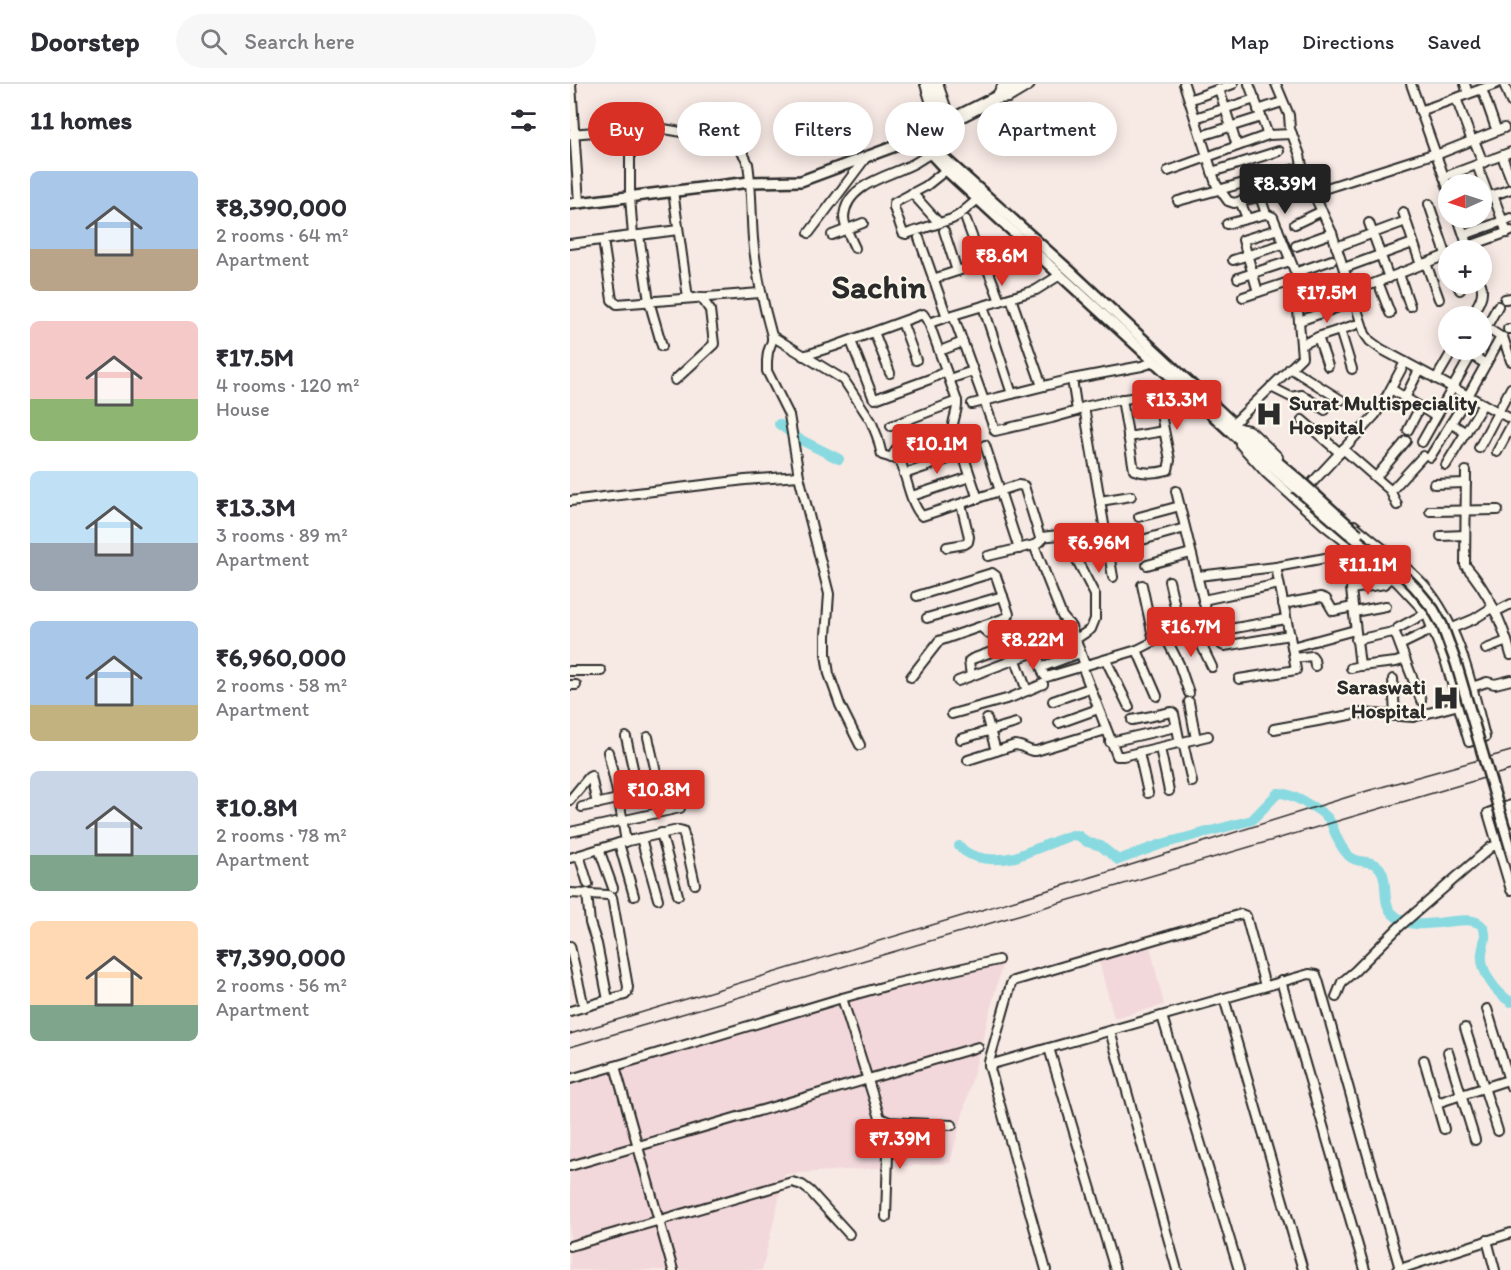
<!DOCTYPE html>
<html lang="en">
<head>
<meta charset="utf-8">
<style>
	body { margin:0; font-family:Itim,sans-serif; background:#f7f7f7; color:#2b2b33; height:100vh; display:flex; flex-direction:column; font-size:22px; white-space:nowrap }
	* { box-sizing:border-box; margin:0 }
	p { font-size:20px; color:#7c7c81 }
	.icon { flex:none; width:33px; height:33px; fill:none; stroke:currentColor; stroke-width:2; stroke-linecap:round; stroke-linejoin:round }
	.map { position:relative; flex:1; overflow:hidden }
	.details { display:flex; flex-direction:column; background:#fff; width:570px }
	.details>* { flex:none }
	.banner { position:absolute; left:18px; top:18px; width:570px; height:54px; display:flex; gap:12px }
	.needle { width:39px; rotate:267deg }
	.buttons { position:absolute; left:868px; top:90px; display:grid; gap:12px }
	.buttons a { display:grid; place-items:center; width:54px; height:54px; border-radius:50%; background:#fff; box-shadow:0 3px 15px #0003; font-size:30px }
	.price { position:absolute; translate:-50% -51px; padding:0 14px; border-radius:6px; background:#d93025; color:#fff; font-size:20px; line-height:39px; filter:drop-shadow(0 2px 3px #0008) }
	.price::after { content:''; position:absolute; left:50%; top:36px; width:18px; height:14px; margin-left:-9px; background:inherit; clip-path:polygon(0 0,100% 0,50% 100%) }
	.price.selected { background:#222; color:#fff }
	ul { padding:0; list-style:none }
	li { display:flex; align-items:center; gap:18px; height:150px; padding:0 30px }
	li span { display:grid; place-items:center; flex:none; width:168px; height:120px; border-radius:9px; color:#555 }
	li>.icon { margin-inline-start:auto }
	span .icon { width:72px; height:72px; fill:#fffc; stroke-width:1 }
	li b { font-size:26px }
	h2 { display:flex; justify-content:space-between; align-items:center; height:72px; padding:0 30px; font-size:26px }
	.tag { padding:0 21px; border-radius:27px; background:#fff; box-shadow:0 3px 15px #0003; font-size:21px; line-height:54px }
	.tag.selected { background:#d93025; color:#fff }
	header { display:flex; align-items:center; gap:36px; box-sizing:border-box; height:84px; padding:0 30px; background:#fff; border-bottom:2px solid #e1e1e2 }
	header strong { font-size:28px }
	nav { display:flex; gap:33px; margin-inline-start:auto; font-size:21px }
	.search { width:420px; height:54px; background:#f7f7f7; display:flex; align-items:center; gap:15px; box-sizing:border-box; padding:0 21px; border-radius:33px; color:#7c7c81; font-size:22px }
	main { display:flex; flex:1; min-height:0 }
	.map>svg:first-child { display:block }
	.built { fill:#f2d8db }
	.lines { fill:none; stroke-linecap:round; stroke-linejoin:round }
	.river { stroke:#89dae0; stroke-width:10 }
	.minor-casing { stroke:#2b2b2b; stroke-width:12 }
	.major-casing { stroke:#2b2b2b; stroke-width:14 }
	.highway-casing { stroke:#2b2b2b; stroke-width:16 }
	.minor { stroke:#fbf7ec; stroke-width:8 }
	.major { stroke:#fbf7ec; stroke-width:9 }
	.highway { stroke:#fbf7ec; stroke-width:12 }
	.rail { stroke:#2b2b2b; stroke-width:1.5 }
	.major-bridge-casing { stroke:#2b2b2b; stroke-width:14; stroke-linecap:butt }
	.major-bridge { stroke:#fbf7ec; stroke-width:9 }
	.labels { text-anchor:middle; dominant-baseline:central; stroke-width:4.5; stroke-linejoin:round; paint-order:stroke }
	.poi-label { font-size:21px; font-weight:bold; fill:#2b2b2b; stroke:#fbf7ec; text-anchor:start }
	.town-label { font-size:33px; font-weight:bold; fill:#2b2b2b; stroke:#fbf7ec }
</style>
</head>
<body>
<header>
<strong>Doorstep</strong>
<div class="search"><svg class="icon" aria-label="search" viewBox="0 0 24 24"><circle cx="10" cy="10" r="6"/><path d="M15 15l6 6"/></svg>Search here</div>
<nav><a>Map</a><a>Directions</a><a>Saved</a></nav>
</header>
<main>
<section class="details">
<h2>11 homes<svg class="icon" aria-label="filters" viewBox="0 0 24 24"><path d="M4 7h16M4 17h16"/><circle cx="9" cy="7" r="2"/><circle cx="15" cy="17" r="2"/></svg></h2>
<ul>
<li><span style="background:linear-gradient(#a9c7e8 65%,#b9a48a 0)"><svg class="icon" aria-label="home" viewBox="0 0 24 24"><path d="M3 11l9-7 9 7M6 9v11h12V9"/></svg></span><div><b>₹8,390,000</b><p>2 rooms · 64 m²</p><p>Apartment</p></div></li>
<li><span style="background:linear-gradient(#f6c9c9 65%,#8fb573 0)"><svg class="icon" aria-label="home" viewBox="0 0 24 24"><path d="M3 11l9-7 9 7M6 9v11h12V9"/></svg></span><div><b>₹17.5M</b><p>4 rooms · 120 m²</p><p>House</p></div></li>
<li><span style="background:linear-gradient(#bfe0f5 60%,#9aa5b1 0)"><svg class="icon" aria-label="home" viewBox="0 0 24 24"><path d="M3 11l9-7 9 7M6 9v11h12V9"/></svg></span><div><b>₹13.3M</b><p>3 rooms · 89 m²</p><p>Apartment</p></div></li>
<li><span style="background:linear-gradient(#a9c7e8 70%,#c2b280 0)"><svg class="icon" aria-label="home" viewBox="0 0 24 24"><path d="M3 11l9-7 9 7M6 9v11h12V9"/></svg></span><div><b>₹6,960,000</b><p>2 rooms · 58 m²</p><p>Apartment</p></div></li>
<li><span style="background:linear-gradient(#c9d6e8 70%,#7fa58c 0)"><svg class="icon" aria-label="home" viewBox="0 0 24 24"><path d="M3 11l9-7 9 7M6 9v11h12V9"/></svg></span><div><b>₹10.8M</b><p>2 rooms · 78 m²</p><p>Apartment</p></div></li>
<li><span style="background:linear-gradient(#ffd9b3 70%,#7fa58c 0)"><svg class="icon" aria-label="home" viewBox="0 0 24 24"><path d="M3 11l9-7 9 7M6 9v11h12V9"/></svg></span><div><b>₹7,390,000</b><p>2 rooms · 56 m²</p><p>Apartment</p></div></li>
</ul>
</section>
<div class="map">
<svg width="941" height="1186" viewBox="0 0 941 1186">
	<rect width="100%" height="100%" fill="#f7e9e4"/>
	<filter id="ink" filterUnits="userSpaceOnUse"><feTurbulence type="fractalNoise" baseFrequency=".0167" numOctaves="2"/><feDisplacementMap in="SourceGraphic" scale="12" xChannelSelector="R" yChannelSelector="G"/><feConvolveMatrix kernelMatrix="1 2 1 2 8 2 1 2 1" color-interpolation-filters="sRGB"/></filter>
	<g filter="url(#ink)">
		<g class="built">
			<polygon points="580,862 594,921 544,934 528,873"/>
			<polygon points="435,870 380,1079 215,1090 192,1186 0,1186 0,999"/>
		</g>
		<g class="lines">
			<g class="river">
				<polyline points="209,340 229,355 269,375"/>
				<path d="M389 762C402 777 427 777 445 773L494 754 502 751 509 752 517 758 531 762 548 776 592 760 682 736 708 709C719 708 749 725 757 733 761 737 763 744 765 749 768 757 773 766 779 772 788 781 804 774 811 786 819 799 811 817 822 829 846 856 898 823 913 843 918 851 913 860 912 869 910 888 926 909 941 918"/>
			</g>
			<defs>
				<g id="minor">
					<polyline points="1,0 9,119"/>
					<polyline points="614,0 646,100 658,117 664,119 739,100"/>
					<polyline points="679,0 698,51"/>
					<polyline points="706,0 719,31 720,45 730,71 733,87 762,149 795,250 800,257 811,265 941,335"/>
					<polyline points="841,0 879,107"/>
					<polyline points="895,0 898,10"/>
					<polyline points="934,0 941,18"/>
					<polyline points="649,5 667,62"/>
					<polyline points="912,5 925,42"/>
					<polyline points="886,14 902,57"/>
					<polyline points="619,16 663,0"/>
					<polyline points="688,26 712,18"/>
					<polyline points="850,27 926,0"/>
					<polyline points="625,34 685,15"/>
					<polyline points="60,45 60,113 63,152"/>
					<path d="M0 50 77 44C108 44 139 56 168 65 174 69 176 74 178 80 182 105 181 130 183 155 186 189 193 220 202 252V257L198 268 197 277V287L219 331 229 392 259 510 256 552V570L259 590 270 621 290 661"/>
					<polyline points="631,52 691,33"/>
					<polyline points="904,56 913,79"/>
					<polyline points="866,71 934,44"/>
					<polyline points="932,72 941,95"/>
					<polyline points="907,81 919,113"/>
					<polyline points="376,86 356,102 324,119 324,124 333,149 336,150 382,135 389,131 408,115"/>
					<polyline points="598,87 698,51 722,50"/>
					<polyline points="642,88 709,67"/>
					<polyline points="874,93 941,68"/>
					<polyline points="103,107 118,214"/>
					<polyline points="744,108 866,69"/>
					<polyline points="342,109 369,139"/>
					<polyline points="923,111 937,149"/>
					<polyline points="690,112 696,130"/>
					<polyline points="912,115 941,105"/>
					<polyline points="608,117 732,83"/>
					<polyline points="670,117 677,134"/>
					<polyline points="859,120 879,179"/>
					<polyline points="833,128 851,181"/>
					<polyline points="888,134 899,166"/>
					<polyline points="396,136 412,179"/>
					<polyline points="799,139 819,194"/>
					<polyline points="657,140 696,130 703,133 728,195"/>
					<polyline points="725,140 752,127"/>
					<polyline points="374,147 387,187"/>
					<polyline points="239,149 297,72"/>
					<polyline points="69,151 79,217 92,262"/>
					<polyline points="262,151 293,139"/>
					<polyline points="894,151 941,134"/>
					<polyline points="349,154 377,233"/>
					<polyline points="33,156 42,216 47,220 190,209"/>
					<polyline points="0,160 108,146"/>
					<polyline points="726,162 762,149"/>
					<polyline points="766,163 836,137"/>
					<path d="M285 164C281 155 274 143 274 133 276 99 321 92 345 79 350 76 356 72 361 69"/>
					<polyline points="888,166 941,147"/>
					<polyline points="663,176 713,160"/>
					<polyline points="415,178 430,217"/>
					<polyline points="856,179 869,215"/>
					<polyline points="774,184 843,159"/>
					<polyline points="829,190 840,222"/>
					<polyline points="668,194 720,177"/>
					<polyline points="363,195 415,178 432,169 456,159"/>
					<polyline points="808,198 820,229"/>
					<polyline points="887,200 890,206"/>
					<polyline points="688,208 673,156 708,145"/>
					<polyline points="782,208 879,170"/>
					<polyline points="729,211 770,198"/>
					<polyline points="673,213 728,195"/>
					<polyline points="441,214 472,302"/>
					<polyline points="935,215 941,214"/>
					<polyline points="413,222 442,310"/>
					<polyline points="383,231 466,206 490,191"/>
					<path d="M901 232C907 222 915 212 911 200"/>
					<polyline points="729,237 777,220"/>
					<polyline points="332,238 346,276"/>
					<polyline points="912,241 931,253"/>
					<polyline points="938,245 941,245"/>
					<polyline points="770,246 782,285"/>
					<polyline points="304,248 320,289"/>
					<polyline points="912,251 928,222"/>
					<path d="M202 252 274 296 301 337 307 352 312 371 326 375 331 378C336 393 341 421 352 432L448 401 454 402 471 457 464 461 418 472"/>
					<polyline points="748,253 758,282"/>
					<polyline points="281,257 303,313 305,315 360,295 376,287"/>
					<polyline points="731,261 751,252 785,241"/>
					<polyline points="375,265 393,258"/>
					<polyline points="893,266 916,280"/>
					<polyline points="233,272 265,262 353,230 359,239"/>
					<polyline points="720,284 771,316"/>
					<polyline points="385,293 403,287"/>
					<polyline points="866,295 883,266"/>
					<polyline points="105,296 144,260 140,226 131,213"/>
					<polyline points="701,303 721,313 732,311 755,326"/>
					<polyline points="821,305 865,332"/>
					<polyline points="835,314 849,286"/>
					<path d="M552 315 564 386C575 390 587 389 598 386L600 376 587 310"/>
					<path d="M387 317C388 326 384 332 383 341L408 415"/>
					<polyline points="402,320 502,295"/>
					<polyline points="732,336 770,369"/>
					<polyline points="664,339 732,273 728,226 730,187 762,176"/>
					<polyline points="881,339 896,349"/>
					<polyline points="321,342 387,317 359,239 383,231 425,347 482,334 507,327 502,295 572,282 578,280 583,276"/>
					<polyline points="668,344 678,346 683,349 708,373"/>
					<polyline points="838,346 850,323"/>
					<polyline points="558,353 594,347"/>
					<polyline points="852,358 904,266"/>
					<path d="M670 360 696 389 754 441 827 498 856 529 876 579 899 658 915 653C902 602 890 542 854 501 834 479 807 461 784 441"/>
					<polyline points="415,361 449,465"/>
					<polyline points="909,364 941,304"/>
					<polyline points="773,365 820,406 827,421"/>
					<polyline points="927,368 941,342"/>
					<polyline points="860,373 898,312 931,253 933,253 941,277"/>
					<polyline points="321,374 328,363 331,361 384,346"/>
					<polyline points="876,381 913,320"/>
					<path d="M896 387 895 481C917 506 933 539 941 571"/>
					<polyline points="334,390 393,370"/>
					<polyline points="806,393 836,357"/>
					<polyline points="864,400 896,399"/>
					<polyline points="740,401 805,331 818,310 835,278"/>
					<polyline points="821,407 853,372"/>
					<polyline points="342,412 400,393"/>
					<polyline points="0,417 175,396 229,392"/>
					<polyline points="530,417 561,412"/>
					<polyline points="860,427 928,426"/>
					<polyline points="569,433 610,422"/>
					<polyline points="871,452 895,451"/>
					<polyline points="572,456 615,444"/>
					<polyline points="464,461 492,532 501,543 515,581"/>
					<polyline points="377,463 395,460 398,458 399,453 391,420"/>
					<polyline points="577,481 621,469"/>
					<polyline points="706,483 722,563"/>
					<polyline points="628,492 706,483 761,473 772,470 783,461"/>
					<polyline points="543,493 514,323 541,317 587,310 601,305 607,298"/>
					<polyline points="599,497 610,544"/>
					<polyline points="572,501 584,557"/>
					<polyline points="633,516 709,500"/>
					<polyline points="713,520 751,513 756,515 763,527 783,523"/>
					<polyline points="636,528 644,531 652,561 654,562 720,551"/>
					<polyline points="784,528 816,522"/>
					<polyline points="925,528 941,520"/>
					<polyline points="357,534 433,512"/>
					<polyline points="621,539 642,583"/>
					<path d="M411 543 419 550C433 553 432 546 440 561"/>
					<polyline points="828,544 856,529"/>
					<polyline points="878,546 904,535 923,523"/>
					<polyline points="648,547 716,535"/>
					<polyline points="595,552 609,580 619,609"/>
					<polyline points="786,556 823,548 826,551 835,575 826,578 790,582"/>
					<polyline points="830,561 863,545"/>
					<polyline points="916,565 937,557"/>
					<polyline points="567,566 587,612"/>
					<polyline points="466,568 474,591 476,593 480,592 567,566 637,531 606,407"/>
					<polyline points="724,574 742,572 744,575 745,582"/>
					<polyline points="835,575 851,616"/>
					<polyline points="446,576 457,607"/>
					<polyline points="536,576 559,623"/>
					<polyline points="512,582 547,672 553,672 638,652"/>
					<polyline points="472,583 510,569"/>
					<polyline points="781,584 790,582 781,505 815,500 822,490"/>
					<polyline points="0,587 31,587"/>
					<polyline points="401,592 399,577 402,575 499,540"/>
					<polyline points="341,593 369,557 438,533 439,530 426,492 422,489 347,512"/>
					<polyline points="669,595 726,586 722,563 785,546"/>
					<polyline points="823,595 825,632"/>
					<polyline points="388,597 462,569 506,555 521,545 525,535 525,511 496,455 489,451 471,453"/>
					<polyline points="0,601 6,601"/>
					<polyline points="902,603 917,598 925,600 941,596"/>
					<polyline points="483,617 520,604"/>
					<polyline points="619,618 626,655"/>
					<polyline points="382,630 440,614 473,600"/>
					<polyline points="417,635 426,667"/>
					<polyline points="562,636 602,628 604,630 610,659"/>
					<polyline points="489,639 528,625"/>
					<polyline points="704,645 791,629 843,633 889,621"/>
					<polyline points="56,653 69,711"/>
					<polyline points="78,653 90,706"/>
					<polyline points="391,655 446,639"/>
					<polyline points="540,658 606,643"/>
					<polyline points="613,658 622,698"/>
					<polyline points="590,664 599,707"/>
					<polyline points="38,668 49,716 56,758"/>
					<polyline points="569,669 578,709"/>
					<path d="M398 676 445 661C453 661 458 668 466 667L536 646"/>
					<polyline points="0,716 19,693 21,692 27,720"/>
					<polyline points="941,721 918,729 941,806"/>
					<polyline points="12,723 106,702"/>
					<polyline points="937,723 941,738"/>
					<polyline points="0,748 110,724"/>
					<polyline points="91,749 108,811"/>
					<polyline points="71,754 88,815"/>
					<polyline points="49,759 64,812"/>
					<polyline points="29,765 43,804"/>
					<polyline points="9,771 18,800"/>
					<polyline points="0,774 49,759 108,746 113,747 125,800"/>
					<polyline points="0,809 38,811 42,813 58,903 57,909 55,911 0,927"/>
					<polyline points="17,809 20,839 27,860 38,916"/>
					<polyline points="0,862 14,923"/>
					<polyline points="711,897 795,1186"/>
					<polyline points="766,913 772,898 785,887 829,843 921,763 941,757"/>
					<polyline points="654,914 733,1186"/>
					<polyline points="917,925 941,1003"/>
					<polyline points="592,932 669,1186"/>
					<polyline points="895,944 928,1047"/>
					<polyline points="540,947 607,1186"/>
					<polyline points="479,964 545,1186"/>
					<polyline points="878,968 905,1056"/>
					<polyline points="854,976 874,1045"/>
					<polyline points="419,981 419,978 441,900 443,897 671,830 676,832 695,902"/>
					<polyline points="45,982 272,914"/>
					<polyline points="0,995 45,982 103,1186"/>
					<polyline points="867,1019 941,995"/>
					<polyline points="382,1041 319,1038 310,1034 272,914 323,900 428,876"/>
					<polyline points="0,1082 408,963"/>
					<polyline points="316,1133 319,1038"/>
					<polyline points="917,1156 925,1186"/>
					<polyline points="0,1162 222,1098 232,1101 240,1107 279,1150"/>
					<polyline points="476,1186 419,981 739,890 746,891 748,896 830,1185"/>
					<polyline points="827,1186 941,1149"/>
				</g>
				<g id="major">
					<polyline points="358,50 365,65 372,72 500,187 668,344 730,397"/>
					<polyline points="350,53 363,72 376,86 662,349 726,404"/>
					<polyline points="0,120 180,98 231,97 358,50 370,42"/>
				</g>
				<g id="highway">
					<polyline points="357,0 370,42 428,13 438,12 458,0"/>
					<polyline points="366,0 379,38"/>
					<polyline points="428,13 434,3 439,0"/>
				</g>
			</defs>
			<use href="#minor" class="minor-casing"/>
			<use href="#major" class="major-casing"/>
			<use href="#highway" class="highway-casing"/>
			<use href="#minor" class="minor"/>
			<use href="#major" class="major"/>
			<use href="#highway" class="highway"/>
			<g class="rail">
				<polyline points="0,950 535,789 797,707 941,667"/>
				<polyline points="0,963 941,686"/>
			</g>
			<defs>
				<g id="major-bridge">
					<polyline points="730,397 788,450"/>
					<polyline points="726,404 778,449 833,491 844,502 863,525 872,541 886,579 941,766"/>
				</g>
			</defs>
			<use href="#major-bridge" class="major-bridge-casing"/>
			<use href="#major-bridge" class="major-bridge"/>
		</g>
	</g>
	<defs>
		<symbol id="hospital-bare" viewBox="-9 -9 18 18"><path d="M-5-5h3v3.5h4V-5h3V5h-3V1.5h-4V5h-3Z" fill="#2b2b2b" stroke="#fbf7ec" stroke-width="2.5" paint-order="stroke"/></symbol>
	</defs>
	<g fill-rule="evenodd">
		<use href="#hospital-bare" x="680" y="311" width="38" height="38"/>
		<use href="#hospital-bare" x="857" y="595" width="38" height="38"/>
	</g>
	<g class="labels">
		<g class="poi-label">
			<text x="719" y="318">Surat Multispeciality<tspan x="719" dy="24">Hospital</tspan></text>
			<text x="856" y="602" text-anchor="end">Saraswati<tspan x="856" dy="24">Hospital</tspan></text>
		</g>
		<g class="town-label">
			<text x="309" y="202">Sachin</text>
		</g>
	</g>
</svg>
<div class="buttons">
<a><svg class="needle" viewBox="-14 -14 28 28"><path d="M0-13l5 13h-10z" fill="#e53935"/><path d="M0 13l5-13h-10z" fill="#7c7c81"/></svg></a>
<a>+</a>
<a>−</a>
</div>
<b class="price selected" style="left:715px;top:131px">₹8.39M</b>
<b class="price" style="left:432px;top:203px">₹8.6M</b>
<b class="price" style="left:757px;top:240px">₹17.5M</b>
<b class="price" style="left:607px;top:347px">₹13.3M</b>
<b class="price" style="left:367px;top:391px">₹10.1M</b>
<b class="price" style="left:529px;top:490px">₹6.96M</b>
<b class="price" style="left:798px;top:512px">₹11.1M</b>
<b class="price" style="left:621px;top:574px">₹16.7M</b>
<b class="price" style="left:463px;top:587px">₹8.22M</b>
<b class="price" style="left:89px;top:737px">₹10.8M</b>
<b class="price" style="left:330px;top:1086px">₹7.39M</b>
<div class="banner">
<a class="tag selected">Buy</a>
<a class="tag">Rent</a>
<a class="tag">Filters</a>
<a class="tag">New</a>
<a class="tag">Apartment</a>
</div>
</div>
</main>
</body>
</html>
